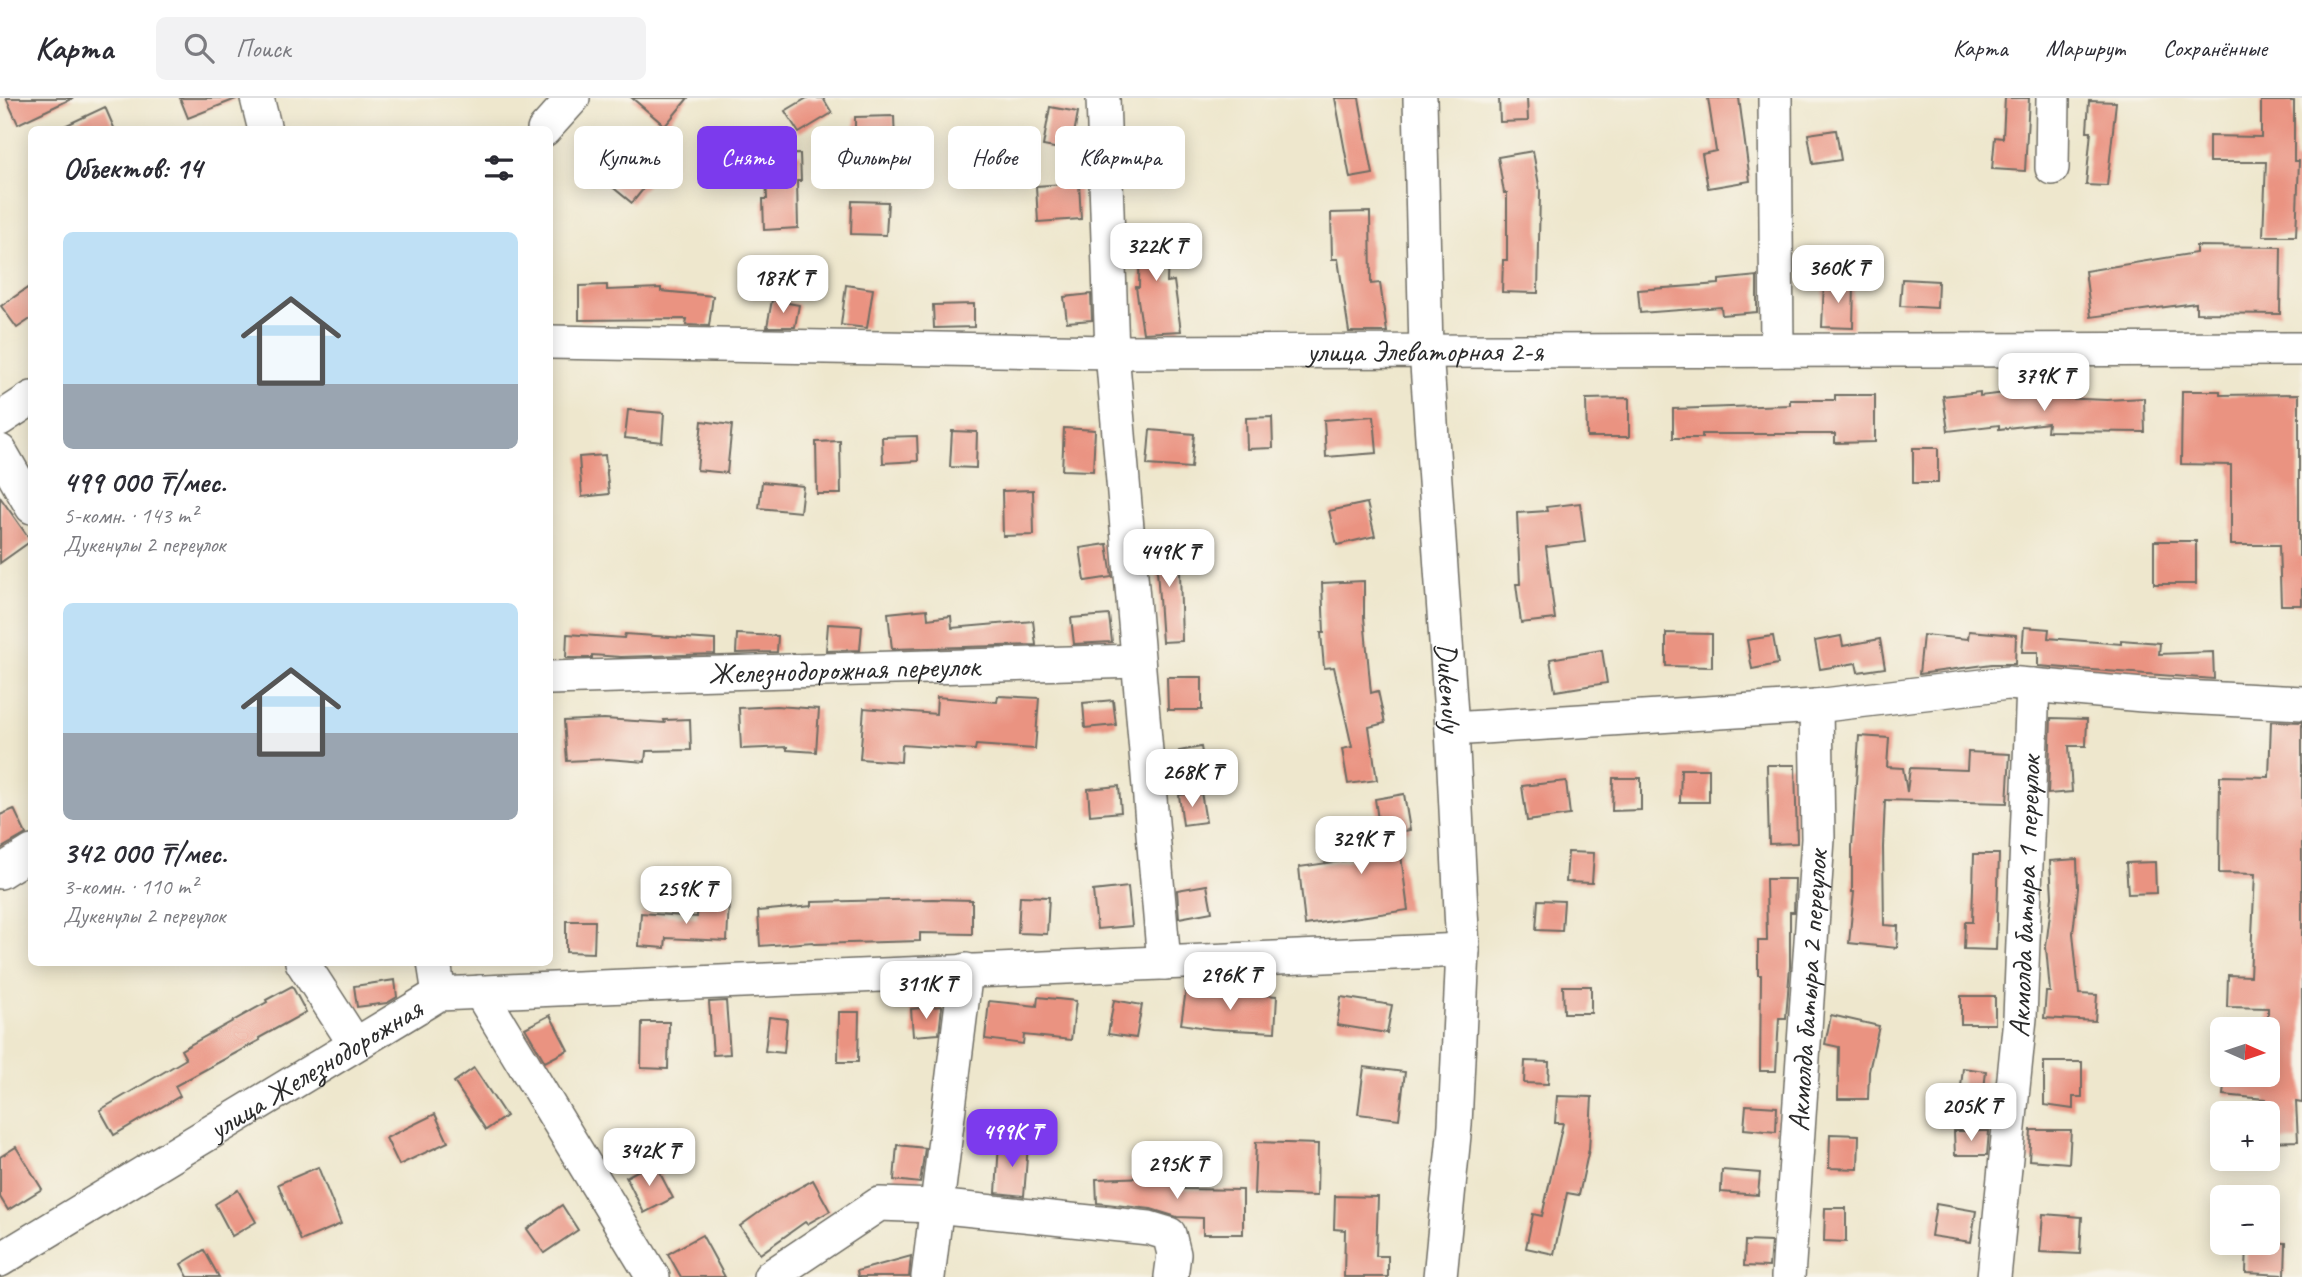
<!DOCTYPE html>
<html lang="ru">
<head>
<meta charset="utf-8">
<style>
	body { margin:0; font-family:Caveat,sans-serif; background:#f2f2f3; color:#2b2b33; height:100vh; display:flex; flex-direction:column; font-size:26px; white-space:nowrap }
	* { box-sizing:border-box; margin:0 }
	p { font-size:23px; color:#7c7c81 }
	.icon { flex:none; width:38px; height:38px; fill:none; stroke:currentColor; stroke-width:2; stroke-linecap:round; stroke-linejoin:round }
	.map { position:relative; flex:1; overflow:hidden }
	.drawer { position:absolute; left:28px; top:28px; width:525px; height:840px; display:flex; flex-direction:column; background:#fff; border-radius:10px; box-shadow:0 4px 18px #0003 }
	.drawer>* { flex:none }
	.hud { position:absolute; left:574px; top:28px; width:665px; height:63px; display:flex; gap:14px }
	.needle { width:46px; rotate:93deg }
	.buttons { position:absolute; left:2210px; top:919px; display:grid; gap:14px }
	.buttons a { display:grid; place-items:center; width:70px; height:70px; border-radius:10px; background:#fff; box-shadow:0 4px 18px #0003; font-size:35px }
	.price { position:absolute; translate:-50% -60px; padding:0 16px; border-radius:14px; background:#fff; color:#222; font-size:23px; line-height:46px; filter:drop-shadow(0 2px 4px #0008) }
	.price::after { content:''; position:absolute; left:50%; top:42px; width:21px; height:16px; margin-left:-10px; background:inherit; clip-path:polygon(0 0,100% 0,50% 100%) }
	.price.selected { background:#7c3aed; color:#fff }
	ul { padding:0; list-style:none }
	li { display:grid; align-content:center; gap:14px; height:371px; padding:0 35px }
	li span { display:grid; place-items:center; height:217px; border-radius:10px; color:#555 }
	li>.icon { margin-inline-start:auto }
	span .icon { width:126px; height:126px; fill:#fffc; stroke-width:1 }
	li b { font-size:30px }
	h2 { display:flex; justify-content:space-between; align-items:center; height:84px; padding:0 35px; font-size:30px }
	.tag { padding:0 24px; border-radius:10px; background:#fff; box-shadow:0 4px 18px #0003; font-size:24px; line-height:63px }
	.tag.selected { background:#7c3aed; color:#fff }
	header { display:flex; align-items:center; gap:42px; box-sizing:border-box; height:98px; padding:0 35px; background:#fff; border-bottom:2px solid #e1e1e2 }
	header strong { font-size:33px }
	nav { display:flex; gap:38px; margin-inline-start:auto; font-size:24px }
	.search { width:490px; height:63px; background:#f2f2f3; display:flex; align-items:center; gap:18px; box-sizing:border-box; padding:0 24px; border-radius:10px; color:#7c7c81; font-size:26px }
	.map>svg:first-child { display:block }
	.building { fill:#ea9381 }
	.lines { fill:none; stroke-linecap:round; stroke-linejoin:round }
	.minor-casing { stroke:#6f6d64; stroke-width:36 }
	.minor { stroke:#fff; stroke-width:33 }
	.labels { text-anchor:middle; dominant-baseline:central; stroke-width:5; stroke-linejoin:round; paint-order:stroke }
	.street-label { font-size:30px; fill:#2b2b2b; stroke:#f7f3e8 }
</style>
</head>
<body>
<header>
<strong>Карта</strong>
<div class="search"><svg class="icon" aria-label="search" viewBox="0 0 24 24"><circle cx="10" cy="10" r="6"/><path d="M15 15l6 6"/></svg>Поиск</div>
<nav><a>Карта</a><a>Маршрут</a><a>Сохранённые</a></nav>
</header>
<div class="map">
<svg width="2302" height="1179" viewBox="0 0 2302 1179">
	<rect width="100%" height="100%" fill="#f7f3e8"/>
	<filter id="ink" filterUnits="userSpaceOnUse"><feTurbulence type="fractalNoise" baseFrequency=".0143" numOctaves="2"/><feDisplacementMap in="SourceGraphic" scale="14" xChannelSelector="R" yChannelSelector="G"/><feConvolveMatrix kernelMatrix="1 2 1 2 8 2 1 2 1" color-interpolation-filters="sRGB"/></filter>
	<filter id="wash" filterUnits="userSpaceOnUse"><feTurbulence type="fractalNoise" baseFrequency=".00686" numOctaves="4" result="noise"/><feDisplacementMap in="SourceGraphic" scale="28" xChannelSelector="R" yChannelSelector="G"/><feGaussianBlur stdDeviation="1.57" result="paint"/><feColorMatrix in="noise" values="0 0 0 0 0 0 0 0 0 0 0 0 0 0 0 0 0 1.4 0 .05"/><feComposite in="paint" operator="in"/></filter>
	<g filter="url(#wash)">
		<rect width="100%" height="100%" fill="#eee7cd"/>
		<g id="blocks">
			<g class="building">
				<polygon points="6,0 73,0 18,26"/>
				<polygon points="180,0 236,0 236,1 188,20"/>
				<polygon points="632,0 688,0 665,28"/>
				<polygon points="807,0 823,0 832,15 799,35 785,13"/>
				<polygon points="1335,0 1359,0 1373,76 1350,80"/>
				<polygon points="1499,0 1527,0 1528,23 1500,24"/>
				<polygon points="1708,0 1739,0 1750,83 1708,90 1702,56 1716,53"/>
				<polygon points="2005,0 2029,0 2025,73 1992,71 1995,39 2003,40"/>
				<polygon points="2089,3 2116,4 2107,88 2086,87 2091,33 2087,33"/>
				<polygon points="2261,3 2294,3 2294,63 2299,63 2296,138 2263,138 2266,64 2209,64 2209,38 2261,39"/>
				<polygon points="105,9 115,32 56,32"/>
				<polygon points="1050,9 1078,14 1071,53 1043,48"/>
				<polygon points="894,18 895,45 855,46 855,19"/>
				<polygon points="1836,32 1841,62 1813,66 1808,36"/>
				<polygon points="1533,53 1540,93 1538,195 1502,194 1503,162 1507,162 1507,95 1504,95 1498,59"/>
				<polygon points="625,56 653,79 632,105 604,82"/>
				<polygon points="800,56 801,83 797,83 798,130 764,132 763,101 767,101 765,57"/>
				<polygon points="1079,85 1081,121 1038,124 1036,88"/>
				<polygon points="852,103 888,104 886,137 851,136"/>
				<polygon points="1370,114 1371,186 1380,185 1387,234 1349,234 1338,161 1332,161 1331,115"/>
				<polygon points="1140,128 1169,129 1167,184 1174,183 1181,233 1143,235 1136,189 1139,189"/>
				<polygon points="2196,148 2281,149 2280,216 2196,215 2196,205 2091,219 2085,173 2196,155"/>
				<polygon points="1757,178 1757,214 1722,217 1721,209 1640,215 1638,192 1719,186 1719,182"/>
				<polygon points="1902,181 1938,183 1937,210 1900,208"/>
				<polygon points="1824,184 1854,185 1853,230 1822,229"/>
				<polygon points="32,187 32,220 17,230 1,208"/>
				<polygon points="607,187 607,192 661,190 661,193 713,198 709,228 686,227 687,221 579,222 579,188"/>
				<polygon points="846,187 873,191 867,230 841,227"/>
				<polygon points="1091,196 1092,222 1067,224 1064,199"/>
				<polygon points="772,202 799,207 795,229 767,229"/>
				<polygon points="974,206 974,229 934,230 933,207"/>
				<polygon points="2031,292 2032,299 2107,302 2144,300 2145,334 2047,333 2048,325 1999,331 1999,327 1948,333 1943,298 1980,294 1980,298"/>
				<polygon points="2182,293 2220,293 2220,297 2299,296 2299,458 2302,458 2302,507 2281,507 2279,447 2231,447 2231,367 2181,366"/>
				<polygon points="1835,297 1875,297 1875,344 1835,345 1835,336 1702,336 1702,340 1673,340 1673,311 1790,307 1790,302 1835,302"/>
				<polygon points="1629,300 1629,339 1587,339 1586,301"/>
				<polygon points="628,312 664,315 662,344 625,340"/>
				<polygon points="1374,318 1377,355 1326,359 1324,322"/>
				<polygon points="1272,319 1273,350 1247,351 1246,320"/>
				<polygon points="702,323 732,327 727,375 697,372"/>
				<polygon points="1064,330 1095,332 1093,373 1062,372"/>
				<polygon points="1150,332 1194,336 1191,370 1147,367"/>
				<polygon points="952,333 977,334 976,370 950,369"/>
				<polygon points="917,338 918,363 883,365 882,339"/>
				<polygon points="840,343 841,396 817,396 816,344"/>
				<rect x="1913" y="350" width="25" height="35"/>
				<polygon points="605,357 609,396 582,399 579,359"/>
				<polygon points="762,384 803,388 800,414 759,410"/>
				<polygon points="1033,392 1034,437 1003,438 1002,393"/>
				<polygon points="0,399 31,443 0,465"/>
				<polygon points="1367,405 1375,438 1337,447 1329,413"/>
				<polygon points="1580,405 1585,444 1546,449 1555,521 1521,525 1516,486 1520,486 1517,415 1547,413 1546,409"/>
				<polygon points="1179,440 1182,543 1162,544 1155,442"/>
				<rect x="2154" y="443" width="42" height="43"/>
				<polygon points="1107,446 1112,479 1085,483 1080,450"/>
				<polygon points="1364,483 1364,519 1371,595 1378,593 1385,625 1369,629 1377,682 1348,686 1342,651 1352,649 1334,569 1324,570 1321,535 1324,535 1322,485"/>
				<polygon points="927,511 928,521 951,518 952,530 1033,523 1036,547 892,551 888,515"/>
				<polygon points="1109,517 1112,544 1074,546 1071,520"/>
				<polygon points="828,526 862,528 860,552 826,553"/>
				<polygon points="2024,529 2049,531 2048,540 2121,546 2121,542 2160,545 2159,556 2213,554 2214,581 2038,568 2038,554 2022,554"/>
				<polygon points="1969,533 2016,537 2015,566 1992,566 1919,576 1923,537 1968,541"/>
				<polygon points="1666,535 1712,536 1712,569 1666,568"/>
				<polygon points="567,536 624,540 625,536 715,542 715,556 621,559 592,557 592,560 566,560"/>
				<polygon points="737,536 778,538 777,554 736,555"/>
				<polygon points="1773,538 1778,566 1752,571 1747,542"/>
				<polygon points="1841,538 1843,548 1880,541 1885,570 1858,574 1856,565 1820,571 1815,543"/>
				<polygon points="1602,552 1607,585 1555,593 1550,561"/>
				<polygon points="1167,579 1202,579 1202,612 1168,612"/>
				<polygon points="998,598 1039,600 1035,651 976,647 975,652 902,647 901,664 860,661 864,610 936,616 937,599 997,604"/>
				<polygon points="1113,602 1116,627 1085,630 1083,605"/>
				<polygon points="776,608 819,611 816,654 787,652 787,649 741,651 739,610"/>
				<polygon points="2051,620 2087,621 2086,648 2069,648 2072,694 2048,696"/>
				<polygon points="604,621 665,625 664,622 690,621 691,652 646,653 645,664 608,661 567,663 564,623"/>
				<polygon points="2271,623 2302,624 2302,1005 2296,1004 2298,1043 2268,1044 2268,1015 2265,1015 2265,1001 2223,997 2225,976 2268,976 2268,910 2227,909 2228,877 2250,878 2255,776 2219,775 2220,678 2269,679"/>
				<polygon points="1859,638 1889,640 1887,669 1903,670 1907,694 1910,670 1967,672 1968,654 2010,656 2007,705 1885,702 1883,749 1884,827 1898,828 1897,850 1849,845 1854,794 1852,794 1852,749"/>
				<polygon points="1201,649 1206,679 1183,682 1179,653"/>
				<polygon points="1767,667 1795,667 1797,745 1769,746"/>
				<polygon points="1681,671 1709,671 1709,704 1680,704"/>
				<polygon points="1613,680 1641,680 1641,712 1612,713"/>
				<polygon points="1566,683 1570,717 1527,723 1522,688"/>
				<polygon points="1119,688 1121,714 1090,717 1088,691"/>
				<polygon points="1201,694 1206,724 1183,727 1179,697"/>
				<polygon points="1404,696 1410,732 1398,734 1408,812 1305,827 1299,769 1383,757 1375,701"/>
				<polygon points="14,711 26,736 0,751 0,717"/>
				<polygon points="1568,754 1594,755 1592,785 1566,784"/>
				<polygon points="1974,756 1999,756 1996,852 1964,851 1965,824 1972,824"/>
				<polygon points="2077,761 2078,790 2073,835 2079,896 2097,897 2095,923 2044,920 2046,894 2050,894 2046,849 2052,799 2050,763"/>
				<polygon points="2155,764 2156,795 2128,796 2126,765"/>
				<polygon points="1766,781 1795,781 1794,814 1790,814 1790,868 1786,920 1779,920 1776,973 1760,973 1761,877 1758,877 1758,843 1767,843"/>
				<polygon points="1207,787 1212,814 1179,820 1177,792"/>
				<polygon points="1128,789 1132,828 1097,831 1093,793"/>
				<polygon points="1020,798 1049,799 1047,836 1018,835"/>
				<polygon points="933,801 972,802 972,836 920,835 920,843 814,846 813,844 760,848 758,813 812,808 812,804"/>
				<polygon points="1538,802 1564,803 1562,833 1536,832"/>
				<polygon points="698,803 729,804 727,843 666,840 665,850 639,848 641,815 697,819"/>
				<polygon points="566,823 595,823 594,855 566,854"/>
				<polygon points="395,882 397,899 387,905 357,909 354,888"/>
				<polygon points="292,888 306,914 259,940 260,942 175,988 180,998 114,1037 100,1012 186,961 181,952 267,904 266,902"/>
				<polygon points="1563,888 1591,888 1591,915 1564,915"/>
				<polygon points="1186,892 1232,900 1233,895 1277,898 1275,934 1212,931 1181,926"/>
				<rect x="1961" y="898" width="34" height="28"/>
				<polygon points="1038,899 1076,903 1071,942 1024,937 1023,946 985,941 989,903 1037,908"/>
				<polygon points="1341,899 1392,907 1387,935 1337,927"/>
				<polygon points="1114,902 1142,907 1136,940 1108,936"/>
				<polygon points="726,903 730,956 713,957 709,904"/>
				<polygon points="942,908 939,936 913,938 911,911"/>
				<polygon points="839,914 859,914 858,964 838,964"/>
				<polygon points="550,917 568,952 545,964 525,930"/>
				<polygon points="1831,917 1879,928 1869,973 1868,1001 1838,1001 1839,949 1825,946"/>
				<polygon points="769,919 787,921 784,955 765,953"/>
				<polygon points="642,924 669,924 668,971 641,970"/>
				<polygon points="1525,963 1549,964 1548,986 1524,985"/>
				<polygon points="2044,964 2082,964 2082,999 2073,999 2073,1011 2044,1007"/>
				<polygon points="1364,969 1405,974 1399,1021 1358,1016"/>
				<polygon points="474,970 506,1018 486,1032 454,984"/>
				<polygon points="1963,970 1986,973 1983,1000 1960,998"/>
				<polygon points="1557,998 1592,999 1589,1051 1579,1097 1567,1095 1554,1156 1526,1150 1533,1116 1542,1118 1563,1025 1555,1025"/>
				<polygon points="1746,1007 1777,1009 1776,1034 1744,1031"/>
				<polygon points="435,1016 448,1044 399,1067 386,1040"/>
				<polygon points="2031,1032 2071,1032 2069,1065 2029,1062"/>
				<polygon points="1954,1033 1989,1033 1987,1057 1955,1057"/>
				<polygon points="1830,1036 1859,1037 1858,1071 1829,1070"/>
				<polygon points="1256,1044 1318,1046 1317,1098 1254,1096"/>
				<polygon points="999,1045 1028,1047 1024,1098 996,1095"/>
				<polygon points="897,1047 925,1050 920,1085 894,1082"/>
				<polygon points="16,1049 42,1091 8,1112 0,1099 0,1059"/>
				<polygon points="654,1064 673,1100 644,1115 626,1079"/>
				<polygon points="318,1069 341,1126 301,1143 278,1086"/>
				<polygon points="1722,1072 1760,1075 1758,1097 1721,1094"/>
				<polygon points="1147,1076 1185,1078 1184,1091 1243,1092 1243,1136 1203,1136 1203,1120 1177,1119 1151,1111 1097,1105 1096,1081 1147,1079"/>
				<polygon points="813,1082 830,1113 807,1126 805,1124 760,1156 740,1128 775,1103"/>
				<polygon points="238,1092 256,1124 232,1138 215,1106"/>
				<polygon points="1335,1098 1378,1099 1376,1158 1388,1158 1388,1179 1344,1179 1345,1132 1334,1131"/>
				<polygon points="1936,1106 1976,1113 1971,1144 1931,1138"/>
				<polygon points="562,1107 578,1132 544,1155 527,1131"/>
				<polygon points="1825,1110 1846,1110 1846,1144 1824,1143"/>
				<polygon points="2043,1116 2082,1119 2080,1156 2040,1154"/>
				<polygon points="702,1137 725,1179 681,1179 668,1156"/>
				<polygon points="1745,1143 1771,1144 1769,1169 1744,1168"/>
				<polygon points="2247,1144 2286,1145 2285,1177 2246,1175"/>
				<polygon points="204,1152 219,1179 188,1179 181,1166"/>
				<polygon points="911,1158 909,1179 858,1179 857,1173"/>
			</g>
		</g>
	</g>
	<g filter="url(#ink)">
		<use href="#blocks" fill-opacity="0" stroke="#6f6d64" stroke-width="2"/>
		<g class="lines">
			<defs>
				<g id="minor">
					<polyline points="257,0 265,32"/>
					<polyline points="1103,0 1112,254 1164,865"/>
					<path id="s1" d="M1420 0 1426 252 1452 631 1463 852 1455 1027 1440 1179"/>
					<polyline points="1775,0 1777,252"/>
					<polyline points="544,32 573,0"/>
					<polyline points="2052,70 2053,0"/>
					<path id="s2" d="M550 244 1112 254 2302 251"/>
					<polyline points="0,321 32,300"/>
					<polyline points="0,353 32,409"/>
					<path id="s3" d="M550 580 1138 563"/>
					<polyline points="1452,631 1816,608 2008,585 2143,597 2302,605"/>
					<polyline points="0,774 32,754"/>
					<polyline points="302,864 355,946"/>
					<polyline points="434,864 439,896"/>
					<polyline points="480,894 653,1179"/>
					<path id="s4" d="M0 1162 439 896 1463 852"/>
					<polyline points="770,1179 879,1106 935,1108 1149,1130 1169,1136 1174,1156 1171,1179"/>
					<polyline points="928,1179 966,872"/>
					<path id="s5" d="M1788 1179 1818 741 1816 608"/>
					<path id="s6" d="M1994 1179 2020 920 2033 587"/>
				</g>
			</defs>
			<use href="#minor" class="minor-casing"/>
			<use href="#minor" class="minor"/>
		</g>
	</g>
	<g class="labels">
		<g class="street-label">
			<text stroke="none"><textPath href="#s2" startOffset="875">улица Элеваторная 2-я</textPath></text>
			<text stroke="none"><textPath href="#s3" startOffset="294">Железнодорожная переулок</textPath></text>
			<text stroke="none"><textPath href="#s1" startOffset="590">Dukenuly</textPath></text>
			<text stroke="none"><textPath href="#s6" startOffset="382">Акмолда батыра 1 переулок</textPath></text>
			<text stroke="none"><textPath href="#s5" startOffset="287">Акмолда батыра 2 переулок</textPath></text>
			<text stroke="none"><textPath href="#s4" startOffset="369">улица Железнодорожная</textPath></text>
		</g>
	</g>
</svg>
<div class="buttons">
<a><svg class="needle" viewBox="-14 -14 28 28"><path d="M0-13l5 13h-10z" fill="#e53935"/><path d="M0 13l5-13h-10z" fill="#7c7c81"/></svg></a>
<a>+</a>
<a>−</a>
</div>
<b class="price" style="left:1156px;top:185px">322K ₸</b>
<b class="price" style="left:1838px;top:207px">360K ₸</b>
<b class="price" style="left:783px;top:217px">187K ₸</b>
<b class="price" style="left:2044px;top:315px">379K ₸</b>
<b class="price" style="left:1169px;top:491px">449K ₸</b>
<b class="price" style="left:1192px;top:711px">268K ₸</b>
<b class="price" style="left:1361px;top:778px">329K ₸</b>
<b class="price" style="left:686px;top:828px">259K ₸</b>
<b class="price" style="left:1230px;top:914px">296K ₸</b>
<b class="price" style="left:926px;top:923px">311K ₸</b>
<b class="price" style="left:1971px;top:1045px">205K ₸</b>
<b class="price selected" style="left:1012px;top:1071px">499K ₸</b>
<b class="price" style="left:649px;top:1090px">342K ₸</b>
<b class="price" style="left:1177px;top:1103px">295K ₸</b>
<div class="hud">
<a class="tag">Купить</a>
<a class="tag selected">Снять</a>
<a class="tag">Фильтры</a>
<a class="tag">Новое</a>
<a class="tag">Квартира</a>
</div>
<section class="drawer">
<h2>Объектов: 14<svg class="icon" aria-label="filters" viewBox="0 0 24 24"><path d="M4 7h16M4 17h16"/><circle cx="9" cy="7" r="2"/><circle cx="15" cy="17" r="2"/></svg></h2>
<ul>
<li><span style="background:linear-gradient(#bfe0f5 70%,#9aa5b1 0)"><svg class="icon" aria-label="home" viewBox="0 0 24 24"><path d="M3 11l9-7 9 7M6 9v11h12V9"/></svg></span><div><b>499 000 ₸/мес.</b><p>5-комн. · 143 m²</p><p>Дукенулы 2 переулок</p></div></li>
<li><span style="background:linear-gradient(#bfe0f5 60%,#9aa5b1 0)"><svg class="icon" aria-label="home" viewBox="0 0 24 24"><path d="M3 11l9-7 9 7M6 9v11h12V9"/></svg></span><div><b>342 000 ₸/мес.</b><p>3-комн. · 110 m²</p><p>Дукенулы 2 переулок</p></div></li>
</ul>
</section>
</div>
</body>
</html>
